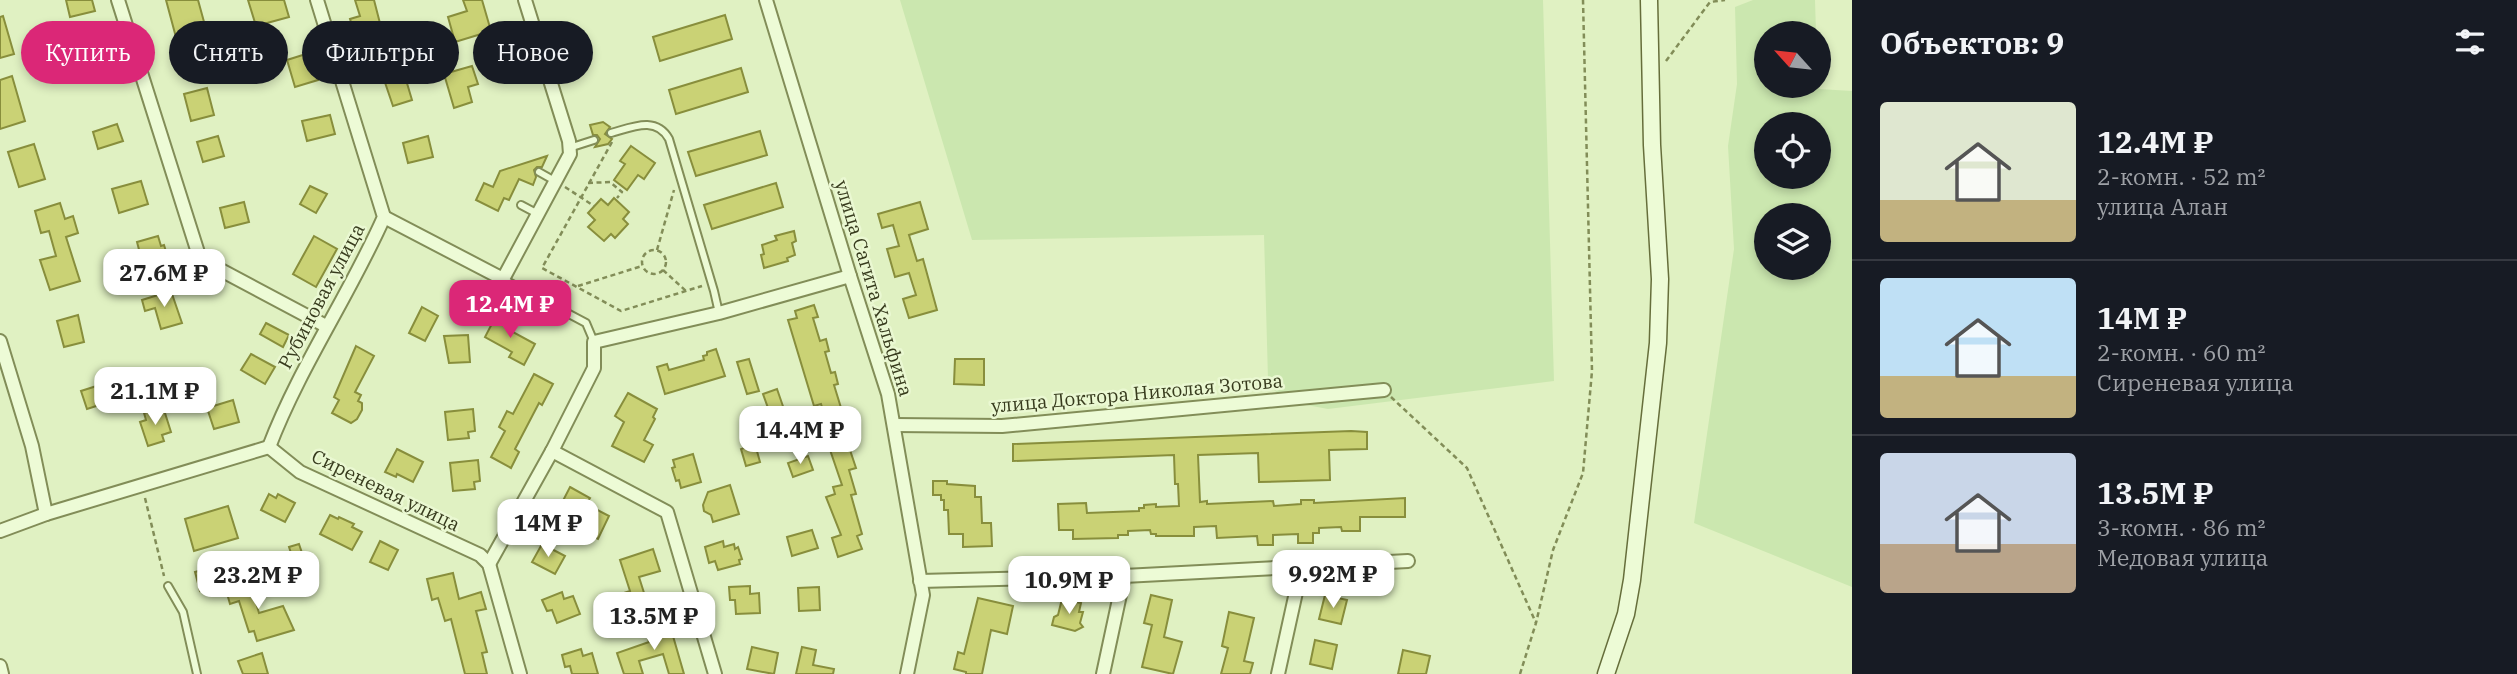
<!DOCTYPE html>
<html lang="ru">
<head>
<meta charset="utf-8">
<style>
	body { margin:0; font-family:"IBM Plex Serif",serif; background:#20242c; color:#f1f3f6; height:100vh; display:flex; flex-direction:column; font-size:26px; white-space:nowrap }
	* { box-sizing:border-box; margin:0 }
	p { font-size:23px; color:#9ea1a6 }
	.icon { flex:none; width:38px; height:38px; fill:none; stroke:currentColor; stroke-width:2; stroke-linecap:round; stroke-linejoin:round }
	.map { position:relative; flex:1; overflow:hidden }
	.panel { display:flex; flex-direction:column; background:#171b24; width:665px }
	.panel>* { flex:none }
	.top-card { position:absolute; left:21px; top:21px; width:665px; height:63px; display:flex; gap:14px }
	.needle { width:46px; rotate:297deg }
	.tools { position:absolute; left:1754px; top:21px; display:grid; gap:14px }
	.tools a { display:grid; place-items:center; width:77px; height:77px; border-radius:50%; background:#171b24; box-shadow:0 4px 10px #0003; font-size:35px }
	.price { position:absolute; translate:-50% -60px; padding:0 16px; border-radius:14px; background:#fff; color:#222; font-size:23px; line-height:46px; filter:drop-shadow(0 2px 4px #0008) }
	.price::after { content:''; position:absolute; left:50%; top:42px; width:21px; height:16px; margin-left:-10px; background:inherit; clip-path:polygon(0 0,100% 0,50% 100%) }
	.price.current { background:#db2777; color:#fff }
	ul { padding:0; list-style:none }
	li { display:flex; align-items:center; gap:21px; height:175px; padding:0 28px }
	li+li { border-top:2px solid #363941 }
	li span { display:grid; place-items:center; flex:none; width:196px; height:140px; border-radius:7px; color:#555 }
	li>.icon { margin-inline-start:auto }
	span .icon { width:84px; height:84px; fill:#fffc; stroke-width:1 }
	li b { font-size:30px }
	h2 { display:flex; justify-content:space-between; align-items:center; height:84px; padding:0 28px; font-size:30px }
	.chip { padding:0 24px; border-radius:32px; background:#171b24; box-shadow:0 4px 10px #0003; font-size:24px; line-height:63px }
	.chip.current { background:#db2777; color:#fff }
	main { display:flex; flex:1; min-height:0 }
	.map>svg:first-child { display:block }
	.farmland { fill:#cbe7af; fill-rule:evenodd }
	.building { fill:#cad275; stroke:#888e3c; stroke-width:2 }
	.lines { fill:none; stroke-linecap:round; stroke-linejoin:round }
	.lane-casing { stroke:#828d58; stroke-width:10 }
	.street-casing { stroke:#828d58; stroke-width:16 }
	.secondary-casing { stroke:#666e3b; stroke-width:19 }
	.path { stroke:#828d58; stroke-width:2.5; stroke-dasharray:5 3.5; stroke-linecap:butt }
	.lane { stroke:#edfbd6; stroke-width:6 }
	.street { stroke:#edfbd6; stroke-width:12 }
	.secondary { stroke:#edfbd6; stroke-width:16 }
	.labels { text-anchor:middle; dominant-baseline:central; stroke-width:5; stroke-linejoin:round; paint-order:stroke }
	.street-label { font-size:19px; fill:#373b1d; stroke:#eaf8d2 }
</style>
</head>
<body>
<main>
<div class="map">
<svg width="1852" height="674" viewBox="0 0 1852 674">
	<rect width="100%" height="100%" fill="#e0f1c2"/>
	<g class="farmland">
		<polygon points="900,0 1543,0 1554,381 1328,409 1296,403 1275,391 1268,379 1264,235 972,240"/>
		<path d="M1753 0H1815L1816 33H1766V86H1818V76L1819 89 1852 91V587L1694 523 1734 249 1728 146 1737 84 1735 7ZM1766 124H1818V177H1766ZM1766 215H1818V268H1766Z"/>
	</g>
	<g class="building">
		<polygon points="66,0 92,0 95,11 70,17"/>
		<polygon points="166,0 198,0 209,40 186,47 184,39 177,41"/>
		<polygon points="248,0 284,0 289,17 256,26"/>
		<polygon points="355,0 374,0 383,35 391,32 393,40 398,38 402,52 398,53 412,100 393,106 377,59 372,61 371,55 368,55 360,30 354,32 350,19 360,16"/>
		<polygon points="463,0 482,0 491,31 455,42 448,17 467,11"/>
		<polygon points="725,15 732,39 660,61 653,37"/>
		<polygon points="3,16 14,54 0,58 0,17"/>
		<polygon points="106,51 113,75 87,82 80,58"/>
		<polygon points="309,53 318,80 295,87 287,60"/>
		<polygon points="472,66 478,84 468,87 472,102 454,108 444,74"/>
		<polygon points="741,68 748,92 676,114 669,90"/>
		<polygon points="12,76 25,121 0,129 0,80"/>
		<polygon points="207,88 214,115 191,121 184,94"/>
		<polygon points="330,115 335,134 307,141 302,121"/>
		<polygon points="603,122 610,127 605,134 612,139 608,144 595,147 600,139 597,135 593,135 590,125"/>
		<polygon points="117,124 123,141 98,149 93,132"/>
		<polygon points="760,131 767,155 696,176 688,152"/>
		<polygon points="218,136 224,156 203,162 197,142"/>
		<polygon points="428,136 433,157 408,163 403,143"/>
		<polygon points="34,144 45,179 19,187 8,152"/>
		<polygon points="631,146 655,163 644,179 638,175 627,190 614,180 625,164 620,161"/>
		<polygon points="547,156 542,167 537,167 534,170 536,177 533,185 519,179 509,200 504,198 498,211 476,200 484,183 493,187 500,171"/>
		<polygon points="141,181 148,204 119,213 112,189"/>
		<polygon points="776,183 783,207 712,229 704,205"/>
		<polygon points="310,186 327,194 316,213 300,204"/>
		<polygon points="614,198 629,212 623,219 628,224 615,238 611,234 604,241 588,227 595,220 588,213 601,199 608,205"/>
		<polygon points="244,202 249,222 225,228 220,208"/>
		<polygon points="920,202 928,229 909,235 917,261 923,259 937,310 909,318 903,299 916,295 909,273 895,277 887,249 899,246 893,225 882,228 878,214"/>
		<polygon points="60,203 65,219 73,216 78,233 66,237 80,281 50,290 40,260 56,256 49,231 41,233 35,211"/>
		<polygon points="794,231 796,241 792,243 795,255 787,258 788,261 764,268 761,255 764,254 762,245 777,240 775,236"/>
		<polygon points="158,236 161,246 164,245 168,258 143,265 137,242"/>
		<polygon points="314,236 337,249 316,287 293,274"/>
		<polygon points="171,291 182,323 161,329 155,308 145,311 142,300"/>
		<polygon points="814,305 818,317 813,318 820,341 826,339 829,351 825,352 831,373 835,372 838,384 834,385 842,411 844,410 848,423 843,424 847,438 846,438 856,468 849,470 856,494 851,495 862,534 857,536 862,549 838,557 832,538 841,535 826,497 835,494 833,487 842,485 828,444 824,445 818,426 827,423 821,404 814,406 788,320 797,318 795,311"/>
		<polygon points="422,307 438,316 425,341 409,333"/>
		<polygon points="78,315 84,342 64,347 57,321"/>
		<polygon points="496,316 512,325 509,330 535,344 524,365 509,357 512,352 485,337"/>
		<polygon points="266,323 289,335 283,347 260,334"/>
		<polygon points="468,335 470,362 449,363 444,336"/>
		<polygon points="356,346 374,356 355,392 361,395 358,401 362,403 362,410 357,419 351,423 332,413 339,400 334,397"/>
		<polygon points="716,349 725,376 665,394 657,367 667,364 669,370 704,360 703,356 707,355 707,352"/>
		<polygon points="251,354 275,367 265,384 241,370"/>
		<polygon points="749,359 759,391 747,394 737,362"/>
		<polygon points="955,359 984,359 984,385 954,384"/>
		<polygon points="534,374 553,384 542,405 539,403 515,449 519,452 511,468 491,457 505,431 499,427 507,411 513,414"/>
		<polygon points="109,382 115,400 87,409 81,391"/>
		<polygon points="777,389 786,415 772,419 763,394"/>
		<polygon points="628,393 657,409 653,417 655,419 644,440 653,445 644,462 612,446 624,422 615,416"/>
		<polygon points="233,400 239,422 214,429 207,408"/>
		<polygon points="160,408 160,411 164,410 171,432 162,435 164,441 148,446 140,422 146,420 144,413"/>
		<polygon points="473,409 475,431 468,432 469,438 448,440 445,412"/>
		<polygon points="1351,431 1367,432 1367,449 1329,450 1330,480 1259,482 1258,453 1198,455 1200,502 1207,501 1207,504 1273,501 1274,506 1301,504 1301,500 1314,500 1314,503 1405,498 1405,517 1360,517 1360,531 1342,531 1341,527 1319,528 1319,533 1313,533 1313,543 1298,543 1298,534 1273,535 1273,545 1258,545 1257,536 1217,538 1216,526 1194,527 1194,536 1156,536 1156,534 1151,534 1150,530 1128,531 1128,535 1118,535 1118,538 1073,539 1073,530 1059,530 1058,504 1086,503 1087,513 1139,511 1139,508 1144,508 1144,505 1156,504 1156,507 1179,506 1178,484 1175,484 1174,455 1013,461 1013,444"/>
		<polygon points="755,444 760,462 746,466 741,449"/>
		<polygon points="397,449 423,462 413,482 397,474 396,477 385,472"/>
		<polygon points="693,454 701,482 681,488 679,480 676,481 672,468 675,467 673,460"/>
		<polygon points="808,456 813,470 793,477 788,463"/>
		<polygon points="478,460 480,481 474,482 475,489 453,491 450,463"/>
		<polygon points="933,481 947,481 947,484 975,486 975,497 981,497 982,523 991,523 992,546 963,547 963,534 949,534 948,510 944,510 944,500 941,500 941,495 933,495"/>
		<polygon points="730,485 739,514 713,522 711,515 704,511 703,505 708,492"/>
		<polygon points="570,487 590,498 586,504 609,516 598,539 575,527 571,535 551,524"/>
		<polygon points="269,494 276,498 278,494 295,503 285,522 261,510"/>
		<polygon points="228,506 238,538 194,551 185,519"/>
		<polygon points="330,515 338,519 339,517 354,524 352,527 362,532 352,550 320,534"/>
		<polygon points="812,530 818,548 792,556 787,537"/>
		<polygon points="380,541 398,550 388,570 370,562"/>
		<polygon points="723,541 724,547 734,544 735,549 738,547 742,559 739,560 740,564 718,570 715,561 709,563 705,547"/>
		<polygon points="299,544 310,577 300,580 289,547"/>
		<polygon points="542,544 565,556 555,574 532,562"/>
		<polygon points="653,549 660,571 639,577 651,615 626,623 618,595 630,591 620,560"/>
		<polygon points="213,567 218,586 200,591 195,572"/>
		<polygon points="453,573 459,599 481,592 486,609 476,611 487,652 482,653 487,674 465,674 451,619 445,621 438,598 432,600 427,579"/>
		<polygon points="245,577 246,580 249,579 259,613 283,606 294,630 257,641 254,631 249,632 239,601 230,604 224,583"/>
		<polygon points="750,586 750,594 759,593 760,613 736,614 735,600 730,600 729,587"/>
		<polygon points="819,587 820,610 799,611 798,588"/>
		<polygon points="562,592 564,599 573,596 580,614 557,623 552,610 547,611 542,600"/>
		<polygon points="1151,595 1172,600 1164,637 1182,642 1173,674 1142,667 1152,625 1144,623"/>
		<polygon points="1325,595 1347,600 1341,624 1319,619"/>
		<polygon points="978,598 1013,606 1007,634 991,630 982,674 966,674 966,672 954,669 958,652 964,654"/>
		<polygon points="1062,599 1081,603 1079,612 1083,612 1080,623 1083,627 1075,631 1052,625 1054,617 1058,615"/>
		<polygon points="1229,612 1254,618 1244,661 1253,663 1250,674 1221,674 1228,648 1222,646"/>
		<polygon points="674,622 678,634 673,636 684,674 669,674 663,654 639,661 643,674 624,674 617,653 649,642 648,638 656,635 654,628"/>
		<polygon points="1315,640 1337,645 1332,669 1310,664"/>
		<polygon points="752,647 778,653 774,674 747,669"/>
		<polygon points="802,647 816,650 813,665 834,669 833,674 796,674"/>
		<polygon points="581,649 583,656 592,653 598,674 572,674 570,666 565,667 562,655"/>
		<polygon points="1403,650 1430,656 1426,674 1398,674"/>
		<polygon points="262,653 268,674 243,674 238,661"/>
	</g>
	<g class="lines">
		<defs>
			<g id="lane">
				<path d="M611 133C633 127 656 116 669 139L714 291 719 313"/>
				<polyline points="569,148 594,140"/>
				<polyline points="539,172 555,181"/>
				<polyline points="521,205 538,214"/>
				<polyline points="503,279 586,323 594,342"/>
				<polyline points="168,586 183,612 197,674"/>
			</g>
			<g id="street">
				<polyline points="118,0 200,259 326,326"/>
				<polyline points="766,0 850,276 888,394 923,595 907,674"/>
				<polyline points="384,217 503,279 570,154 569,141 525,0"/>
				<polyline points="0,341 32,446 46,514"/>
				<polyline points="894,425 1002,426 1384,390"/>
				<path d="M269 447C300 366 349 296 384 217L317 0"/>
				<polyline points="269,447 300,472 480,555 489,564 520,674"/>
				<polyline points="552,451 667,512 715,674"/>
				<polyline points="0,531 46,514 269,447"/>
				<polyline points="489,564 552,451 594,368 594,342 719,313 850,276"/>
				<polyline points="920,581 1124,576 1408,561"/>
				<polyline points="0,666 2,674"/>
				<polyline points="1103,674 1124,576"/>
				<polyline points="1278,674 1302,565"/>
			</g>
			<polyline id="secondary" points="1606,674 1626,614 1632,580 1658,343 1660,279 1652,145 1649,0"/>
		</defs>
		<use href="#lane" class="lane-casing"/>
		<use href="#street" class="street-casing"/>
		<use href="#secondary" class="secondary-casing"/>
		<g class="path">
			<polyline points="1666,61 1710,2 1725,0"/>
			<polyline points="612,142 542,268 621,311 702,286"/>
			<polyline points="588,183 610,182 622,192 617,198"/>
			<polyline points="565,187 594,206"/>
			<circle cx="654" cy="262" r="12"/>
			<polyline points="657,250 674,190"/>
			<polyline points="663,270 686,291"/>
			<polyline points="578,286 642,266"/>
			<polyline points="1391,397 1467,468 1536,623"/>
			<polyline points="145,498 164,576"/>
			<polyline points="1520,674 1536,623 1553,550 1583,473 1592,371 1583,0"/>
		</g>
		<use href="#lane" class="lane"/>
		<use href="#street" class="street"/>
		<use href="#secondary" class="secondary"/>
	</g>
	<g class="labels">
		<g class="street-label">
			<text transform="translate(874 288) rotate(73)">улица Сагита Хальфина</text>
			<text transform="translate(321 296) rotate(-62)">Рубиновая улица</text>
			<text transform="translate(1137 393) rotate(-5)">улица Доктора Николая Зотова</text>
			<text transform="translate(386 490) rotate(26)">Сиреневая улица</text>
		</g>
	</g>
</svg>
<div class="tools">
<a><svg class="needle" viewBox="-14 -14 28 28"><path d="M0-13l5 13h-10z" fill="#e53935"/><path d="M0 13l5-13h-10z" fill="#9ea1a6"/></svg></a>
<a><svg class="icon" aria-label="locate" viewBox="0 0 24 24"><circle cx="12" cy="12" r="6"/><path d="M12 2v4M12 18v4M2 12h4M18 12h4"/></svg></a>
<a><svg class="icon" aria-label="layers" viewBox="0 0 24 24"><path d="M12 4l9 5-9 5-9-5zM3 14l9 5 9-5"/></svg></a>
</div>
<b class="price" style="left:164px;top:309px">27.6M ₽</b>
<b class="price current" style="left:510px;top:340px">12.4M ₽</b>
<b class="price" style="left:155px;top:427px">21.1M ₽</b>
<b class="price" style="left:800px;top:466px">14.4M ₽</b>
<b class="price" style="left:548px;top:559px">14M ₽</b>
<b class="price" style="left:1333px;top:610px">9.92M ₽</b>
<b class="price" style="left:258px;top:611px">23.2M ₽</b>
<b class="price" style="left:1069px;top:616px">10.9M ₽</b>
<b class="price" style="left:654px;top:652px">13.5M ₽</b>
<div class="top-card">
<a class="chip current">Купить</a>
<a class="chip">Снять</a>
<a class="chip">Фильтры</a>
<a class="chip">Новое</a>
</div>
</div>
<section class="panel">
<h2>Объектов: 9<svg class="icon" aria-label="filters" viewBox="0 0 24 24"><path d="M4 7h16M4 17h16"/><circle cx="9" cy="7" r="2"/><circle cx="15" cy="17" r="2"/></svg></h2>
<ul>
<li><span style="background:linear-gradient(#dfe7d0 70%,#c2b280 0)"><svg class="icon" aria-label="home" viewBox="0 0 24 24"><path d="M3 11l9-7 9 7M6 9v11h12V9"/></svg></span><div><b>12.4M ₽</b><p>2-комн. · 52 m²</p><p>улица Алан</p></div></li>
<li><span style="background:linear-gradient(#bfe0f5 70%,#c2b280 0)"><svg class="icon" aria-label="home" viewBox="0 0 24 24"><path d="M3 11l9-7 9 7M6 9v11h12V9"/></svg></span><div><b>14M ₽</b><p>2-комн. · 60 m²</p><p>Сиреневая улица</p></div></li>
<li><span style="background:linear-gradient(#c9d6e8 65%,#b9a48a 0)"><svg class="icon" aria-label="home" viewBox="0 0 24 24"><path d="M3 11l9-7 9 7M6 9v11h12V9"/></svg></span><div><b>13.5M ₽</b><p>3-комн. · 86 m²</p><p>Медовая улица</p></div></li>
</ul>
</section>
</main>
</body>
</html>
